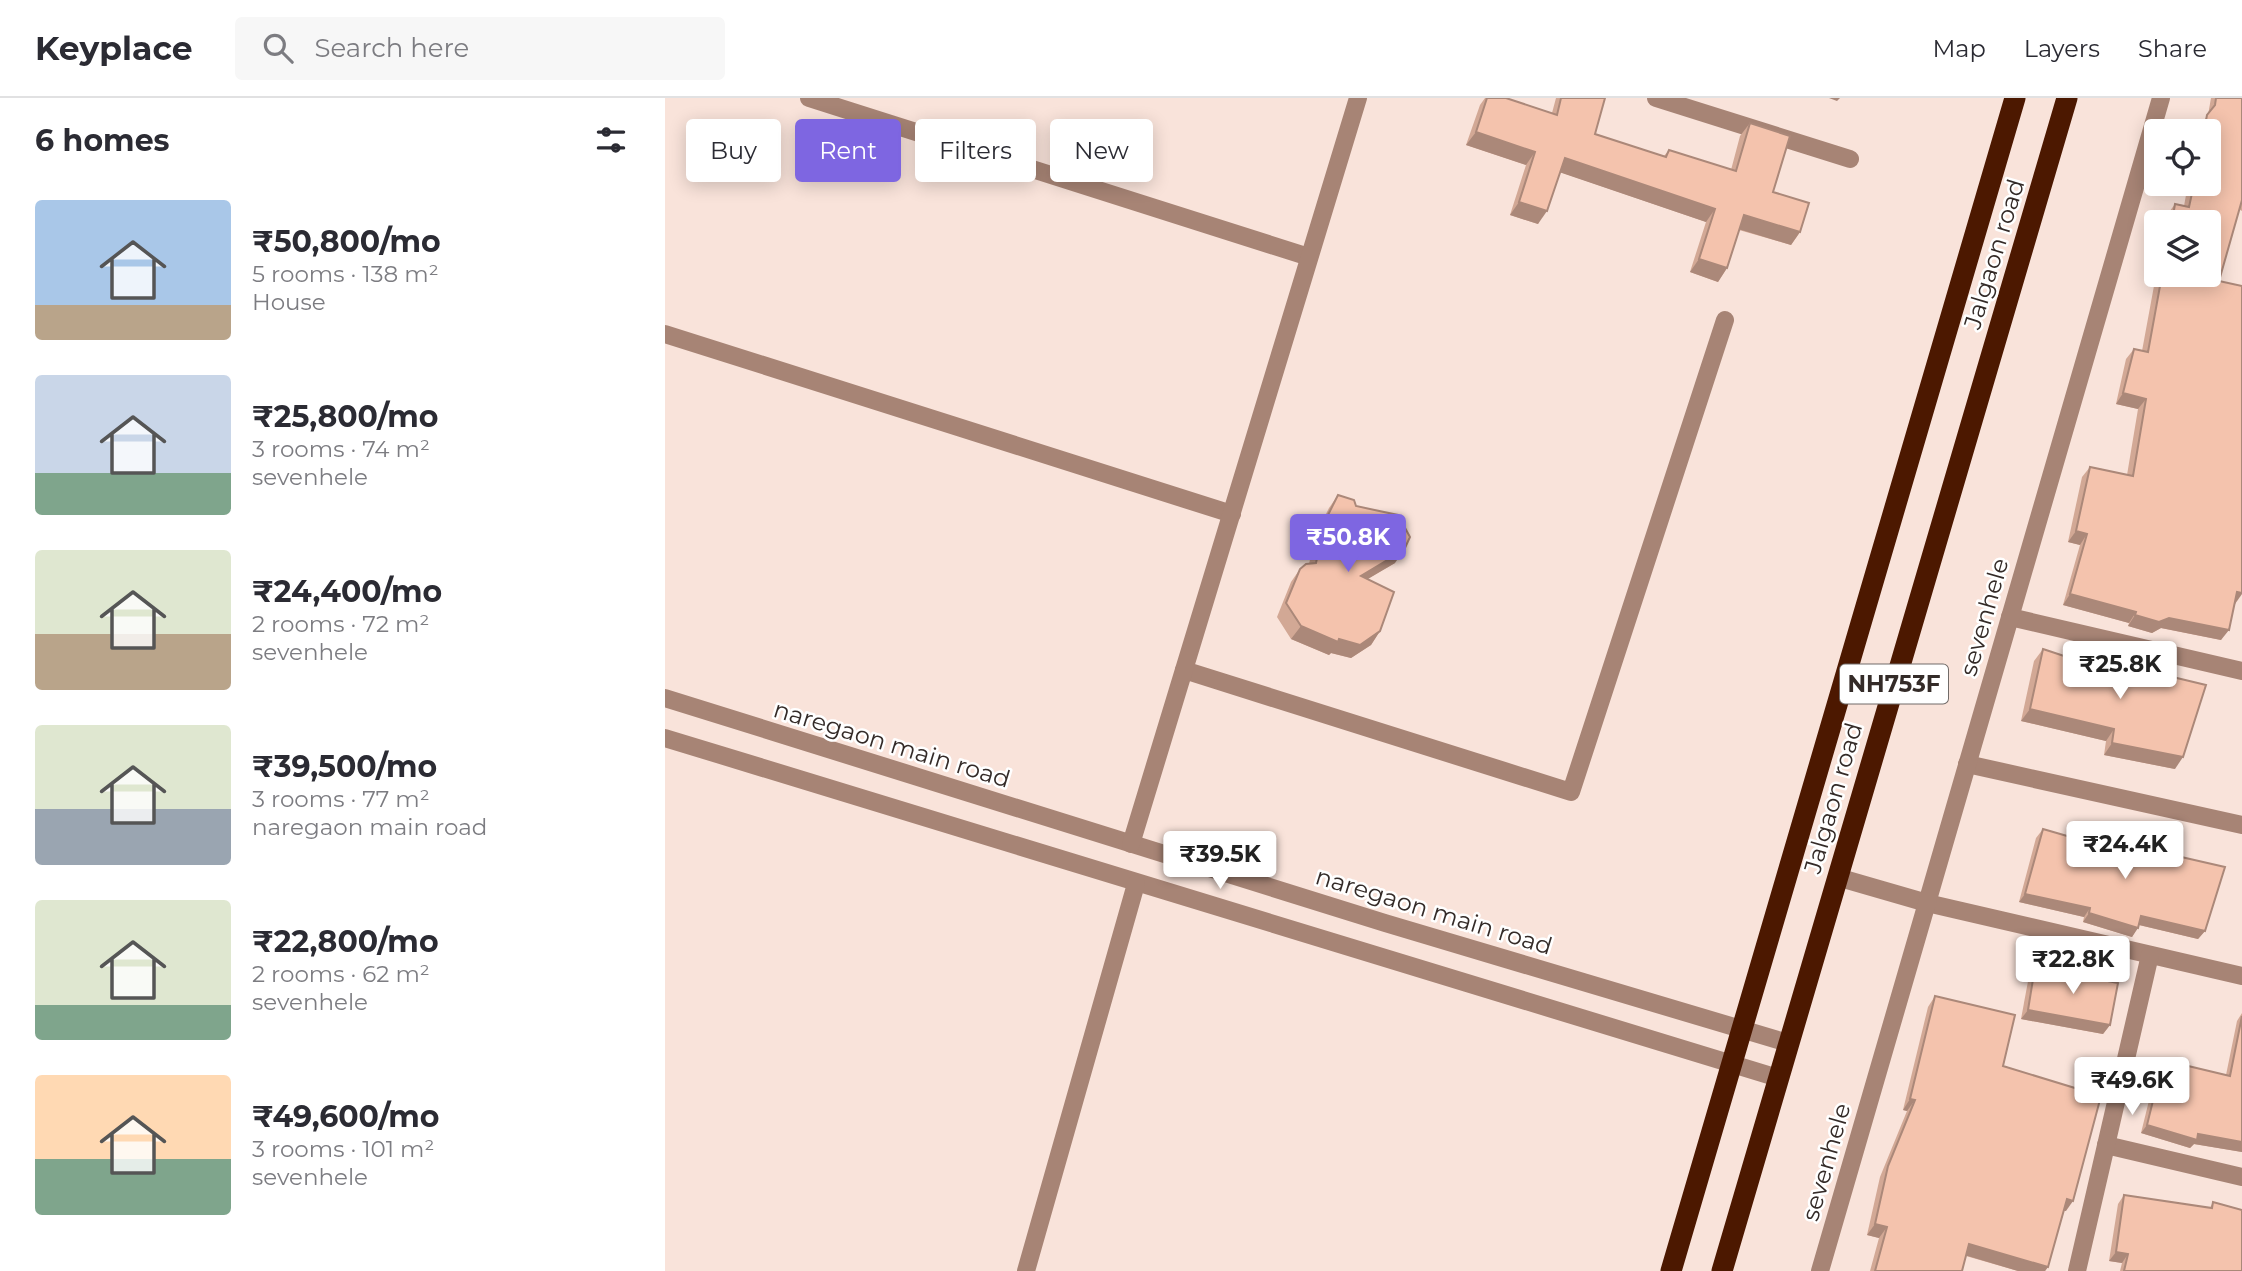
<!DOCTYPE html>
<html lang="en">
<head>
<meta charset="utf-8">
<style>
	body { margin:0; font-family:Montserrat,sans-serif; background:#f7f7f7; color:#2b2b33; height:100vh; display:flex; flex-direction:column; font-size:26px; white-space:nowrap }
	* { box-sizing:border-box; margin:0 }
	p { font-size:23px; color:#7c7c81 }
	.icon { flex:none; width:38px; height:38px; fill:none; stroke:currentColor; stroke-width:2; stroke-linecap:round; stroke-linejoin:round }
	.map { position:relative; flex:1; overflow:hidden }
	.details { display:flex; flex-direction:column; background:#fff; width:665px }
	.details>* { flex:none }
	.guide { position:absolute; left:21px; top:21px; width:665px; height:63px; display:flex; gap:14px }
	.tools { position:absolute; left:1479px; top:21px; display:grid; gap:14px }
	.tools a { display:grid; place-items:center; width:77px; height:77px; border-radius:7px; background:#fff; box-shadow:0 4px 18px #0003; font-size:35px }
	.price { position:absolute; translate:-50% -60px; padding:0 16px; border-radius:7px; background:#fff; color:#222; font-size:23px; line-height:46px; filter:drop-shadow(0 2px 4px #0008) }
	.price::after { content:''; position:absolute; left:50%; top:42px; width:21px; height:16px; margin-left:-10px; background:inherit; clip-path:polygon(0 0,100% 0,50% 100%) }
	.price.selected { background:#7e66e1; color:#fff }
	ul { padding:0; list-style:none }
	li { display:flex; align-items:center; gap:21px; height:175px; padding:0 35px }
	li span { display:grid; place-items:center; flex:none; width:196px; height:140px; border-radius:7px; color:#555 }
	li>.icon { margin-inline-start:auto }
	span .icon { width:84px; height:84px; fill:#fffc; stroke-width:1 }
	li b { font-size:30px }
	h2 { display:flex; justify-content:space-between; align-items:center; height:84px; padding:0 35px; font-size:30px }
	.pill { padding:0 24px; border-radius:7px; background:#fff; box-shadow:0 4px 18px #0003; font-size:24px; line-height:63px }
	.pill.selected { background:#7e66e1; color:#fff }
	header { display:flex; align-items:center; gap:42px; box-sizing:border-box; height:98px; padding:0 35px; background:#fff; border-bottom:2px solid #e1e1e2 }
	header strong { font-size:33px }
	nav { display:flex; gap:38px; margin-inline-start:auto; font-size:24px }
	.search { width:490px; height:63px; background:#f7f7f7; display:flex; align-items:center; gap:18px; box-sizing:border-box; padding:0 24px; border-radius:7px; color:#7c7c81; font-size:26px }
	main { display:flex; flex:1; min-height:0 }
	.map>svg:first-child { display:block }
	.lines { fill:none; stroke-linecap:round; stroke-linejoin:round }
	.minor { stroke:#a78475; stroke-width:18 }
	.highway { stroke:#4c1800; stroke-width:21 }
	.wall { fill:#d2a895 }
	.shaded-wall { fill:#ab8879 }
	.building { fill:#f4c3ad; stroke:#ab8879; stroke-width:2 }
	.labels { text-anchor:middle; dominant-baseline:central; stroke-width:5; stroke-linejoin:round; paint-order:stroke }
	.shield { fill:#fff; stroke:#716b68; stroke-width:2 }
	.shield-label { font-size:23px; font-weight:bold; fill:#342b28 }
	.street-label { font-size:24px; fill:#342b28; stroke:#fff }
</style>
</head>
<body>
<header>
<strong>Keyplace</strong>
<div class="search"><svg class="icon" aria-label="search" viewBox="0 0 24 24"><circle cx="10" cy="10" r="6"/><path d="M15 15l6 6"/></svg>Search here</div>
<nav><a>Map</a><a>Layers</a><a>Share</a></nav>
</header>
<main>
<section class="details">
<h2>6 homes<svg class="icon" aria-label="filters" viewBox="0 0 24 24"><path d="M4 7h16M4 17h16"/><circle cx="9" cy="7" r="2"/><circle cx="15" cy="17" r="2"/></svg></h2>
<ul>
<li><span style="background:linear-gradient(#a9c7e8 75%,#b9a48a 0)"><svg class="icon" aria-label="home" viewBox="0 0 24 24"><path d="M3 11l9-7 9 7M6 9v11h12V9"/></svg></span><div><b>₹50,800/mo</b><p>5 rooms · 138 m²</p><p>House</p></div></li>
<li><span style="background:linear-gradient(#c9d6e8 70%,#7fa58c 0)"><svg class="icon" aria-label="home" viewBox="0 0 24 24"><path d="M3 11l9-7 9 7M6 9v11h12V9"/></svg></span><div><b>₹25,800/mo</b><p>3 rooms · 74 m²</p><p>sevenhele</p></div></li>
<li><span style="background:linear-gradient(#dfe7d0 60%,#b9a48a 0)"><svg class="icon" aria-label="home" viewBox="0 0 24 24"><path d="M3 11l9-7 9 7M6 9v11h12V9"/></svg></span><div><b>₹24,400/mo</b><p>2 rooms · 72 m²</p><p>sevenhele</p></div></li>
<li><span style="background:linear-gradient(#dfe7d0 60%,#9aa5b1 0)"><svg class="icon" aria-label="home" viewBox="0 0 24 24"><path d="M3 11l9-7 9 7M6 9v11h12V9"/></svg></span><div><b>₹39,500/mo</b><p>3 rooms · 77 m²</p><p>naregaon main road</p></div></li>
<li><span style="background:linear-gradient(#dfe7d0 75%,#7fa58c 0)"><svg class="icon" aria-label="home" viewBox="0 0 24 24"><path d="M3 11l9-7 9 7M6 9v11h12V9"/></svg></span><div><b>₹22,800/mo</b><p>2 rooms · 62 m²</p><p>sevenhele</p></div></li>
<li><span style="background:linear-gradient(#ffd9b3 60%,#7fa58c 0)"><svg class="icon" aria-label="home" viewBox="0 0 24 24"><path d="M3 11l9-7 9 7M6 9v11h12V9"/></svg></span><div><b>₹49,600/mo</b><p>3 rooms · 101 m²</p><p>sevenhele</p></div></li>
</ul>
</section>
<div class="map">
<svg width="1577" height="1173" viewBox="0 0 1577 1173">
	<rect width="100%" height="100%" fill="#f9e3da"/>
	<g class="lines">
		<g class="minor">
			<polyline points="144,0 644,159"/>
			<polyline points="991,0 1185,61"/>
			<polyline points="0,236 567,416"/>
			<polyline points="1345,519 1577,573"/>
			<polyline points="519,572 906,694 1060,222"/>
			<polyline points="0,600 720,825 1123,945"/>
			<polyline points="0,640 1113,980"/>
			<polyline points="1302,666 1577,727"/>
			<polyline points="466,746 693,0"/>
			<polyline points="1172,779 1262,805 1577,878"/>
			<polyline points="1441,1047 1577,1079"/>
			<polyline points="361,1173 471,786"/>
			<polyline points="1155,1173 1496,0"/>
			<polyline points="1412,1173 1485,857"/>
		</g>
		<g class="highway">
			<polyline points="1006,1173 1350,0"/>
			<polyline points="1057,1173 1402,0"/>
		</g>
	</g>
	<g class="wall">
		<polygon points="820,0 841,0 887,15 891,0 940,0 930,36 999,58 1004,52 1066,72 1075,38 1085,25 1108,94 1135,134 1126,147 1074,132 1062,170 1053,184 1025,174 1041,124 895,74 873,126 845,117 861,67 801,47 815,7"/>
		<polygon points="1546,0 1577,0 1577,113 1574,111 1554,183 1570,506 1569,506 1556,542 1496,530 1487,535 1463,528 1464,525 1398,507 1415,447 1403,444 1417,379 1425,369 1462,377 1473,311 1451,306 1461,261 1469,251 1477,253 1491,177 1544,177 1544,124 1501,124 1502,117 1510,106 1519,108 1523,86 1544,86 1544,33 1534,33 1535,28 1543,17"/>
		<polygon points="673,397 691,408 730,465 702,481 715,533 706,547 686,560 666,555 664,557 626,541 612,519 626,484 635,471 644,466 650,438 664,410"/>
		<polygon points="1378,551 1432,569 1437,562 1510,671 1439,657 1441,643 1356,623 1369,563"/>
		<polygon points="1378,731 1437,748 1442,742 1540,833 1533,841 1474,827 1467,839 1418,824 1419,819 1354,804 1371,740"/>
		<polygon points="1370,869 1445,927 1438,936 1356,921 1364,878"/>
		<polygon points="1270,898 1338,968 1401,1113 1399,1113 1383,1169 1380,1173 1353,1173 1301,1158 1297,1173 1205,1173 1214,1140 1202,1137 1215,1079 1242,1013 1238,1012 1263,909"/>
		<polygon points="1577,915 1577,1054 1529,1046 1525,1050 1476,1035 1492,970 1498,962 1561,977 1572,923"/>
		<polygon points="1459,1097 1545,1110 1548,1104 1577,1173 1455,1173 1457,1165 1444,1163 1453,1106"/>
	</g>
	<g class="shaded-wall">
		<polygon points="1164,0 1175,0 1172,3"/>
		<polygon points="811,34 870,54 861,67 801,47"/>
		<polygon points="900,60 1050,111 1041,124 891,73"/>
		<polygon points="854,104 882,113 873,126 845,117"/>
		<polygon points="1079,117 1135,134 1126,147 1070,130"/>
		<polygon points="1034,161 1062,170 1053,184 1025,174"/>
		<polygon points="1458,295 1481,301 1473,311 1451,306"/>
		<polygon points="1411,433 1422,436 1415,447 1403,444"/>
		<polygon points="739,452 730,465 686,491 696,478"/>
		<polygon points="1572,494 1577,495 1577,496 1570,506 1564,505"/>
		<polygon points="1405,496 1471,514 1464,525 1398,507"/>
		<polygon points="1470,517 1504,520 1564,532 1556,542 1496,530 1487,535 1463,528"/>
		<polygon points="636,528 674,541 715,533 706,547 686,560 666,555 664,557 626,541"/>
		<polygon points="1365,611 1449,631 1441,643 1356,623"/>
		<polygon points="1447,645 1518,659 1510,671 1439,657"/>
		<polygon points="1360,796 1425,810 1419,819 1354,804"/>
		<polygon points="1424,815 1473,830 1467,839 1418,824"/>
		<polygon points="1476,818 1540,833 1533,841 1470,826"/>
		<polygon points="1363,912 1445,927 1438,936 1356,921"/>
		<polygon points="1245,1001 1250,1002 1242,1013 1238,1012"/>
		<polygon points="1482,1027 1577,1044 1577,1054 1529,1046 1525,1050 1476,1035"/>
		<polygon points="1402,1101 1408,1103 1401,1113 1395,1112"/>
		<polygon points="1210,1126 1222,1129 1214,1140 1202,1137"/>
		<polygon points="1304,1146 1383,1169 1380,1173 1353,1173 1296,1156"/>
		<polygon points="1451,1154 1463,1156 1457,1165 1444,1163"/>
	</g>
	<g class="building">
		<polygon points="822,0 841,0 892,17 896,0 940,0 930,36 1001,59 1004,52 1071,73 1085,25 1125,38 1108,94 1144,105 1135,134 1079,117 1062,170 1034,161 1050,111 900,60 882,113 854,104 870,54 811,34"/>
		<polygon points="1551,0 1577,0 1577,102 1554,183 1577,188 1577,495 1572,494 1564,532 1504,520 1494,524 1470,517 1471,514 1405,496 1422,436 1411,433 1425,369 1468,378 1481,301 1458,295 1469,251 1483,254 1497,177 1544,177 1544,124 1507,124 1510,106 1524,109 1529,86 1544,86 1544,33 1539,33 1542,17 1550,7"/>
		<polygon points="673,397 689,402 691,408 733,417 745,439 739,452 696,478 729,494 715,533 695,547 674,541 673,544 636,528 621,505 635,471 641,466 651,465 659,425"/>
		<polygon points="1378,551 1435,570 1437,562 1541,587 1518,659 1447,645 1449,631 1365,611"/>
		<polygon points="1378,731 1440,749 1442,742 1560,769 1540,833 1476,818 1473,830 1424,815 1425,810 1360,796"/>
		<polygon points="1370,869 1453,885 1445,927 1363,912"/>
		<polygon points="1270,898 1350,917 1338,968 1436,998 1408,1103 1402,1101 1383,1169 1304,1146 1297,1173 1210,1173 1222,1129 1210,1126 1223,1068 1250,1002 1245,1001"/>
		<polygon points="1577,918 1577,1044 1533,1036 1532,1042 1482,1027 1498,962 1565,978"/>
		<polygon points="1459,1097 1547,1110 1548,1104 1577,1112 1577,1173 1459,1173 1463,1156 1451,1154"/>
	</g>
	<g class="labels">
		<rect class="shield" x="1175" y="566.5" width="108" height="39" rx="5"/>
		<g class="shield-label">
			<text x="1229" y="586">NH753F</text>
		</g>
		<g class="street-label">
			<text transform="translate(1329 156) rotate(-73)">Jalgaon road</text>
			<text transform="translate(1319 519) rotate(-74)">sevenhele</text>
			<text transform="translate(227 646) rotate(17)">naregaon main road</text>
			<text transform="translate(1168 700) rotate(-74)">Jalgaon road</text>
			<text transform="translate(769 813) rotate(17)">naregaon main road</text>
			<text transform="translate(1161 1064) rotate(-74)">sevenhele</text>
		</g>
	</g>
</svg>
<div class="tools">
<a><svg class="icon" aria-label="locate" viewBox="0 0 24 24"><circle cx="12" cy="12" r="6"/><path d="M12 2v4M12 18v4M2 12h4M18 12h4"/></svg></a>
<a><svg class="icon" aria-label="layers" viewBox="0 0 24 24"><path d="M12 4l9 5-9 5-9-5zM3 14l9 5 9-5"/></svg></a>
</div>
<b class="price selected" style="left:683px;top:476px">₹50.8K</b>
<b class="price" style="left:1455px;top:603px">₹25.8K</b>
<b class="price" style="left:1460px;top:783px">₹24.4K</b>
<b class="price" style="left:555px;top:793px">₹39.5K</b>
<b class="price" style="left:1408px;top:898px">₹22.8K</b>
<b class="price" style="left:1467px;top:1019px">₹49.6K</b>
<div class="guide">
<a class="pill">Buy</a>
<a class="pill selected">Rent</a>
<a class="pill">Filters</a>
<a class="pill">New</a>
</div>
</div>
</main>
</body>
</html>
